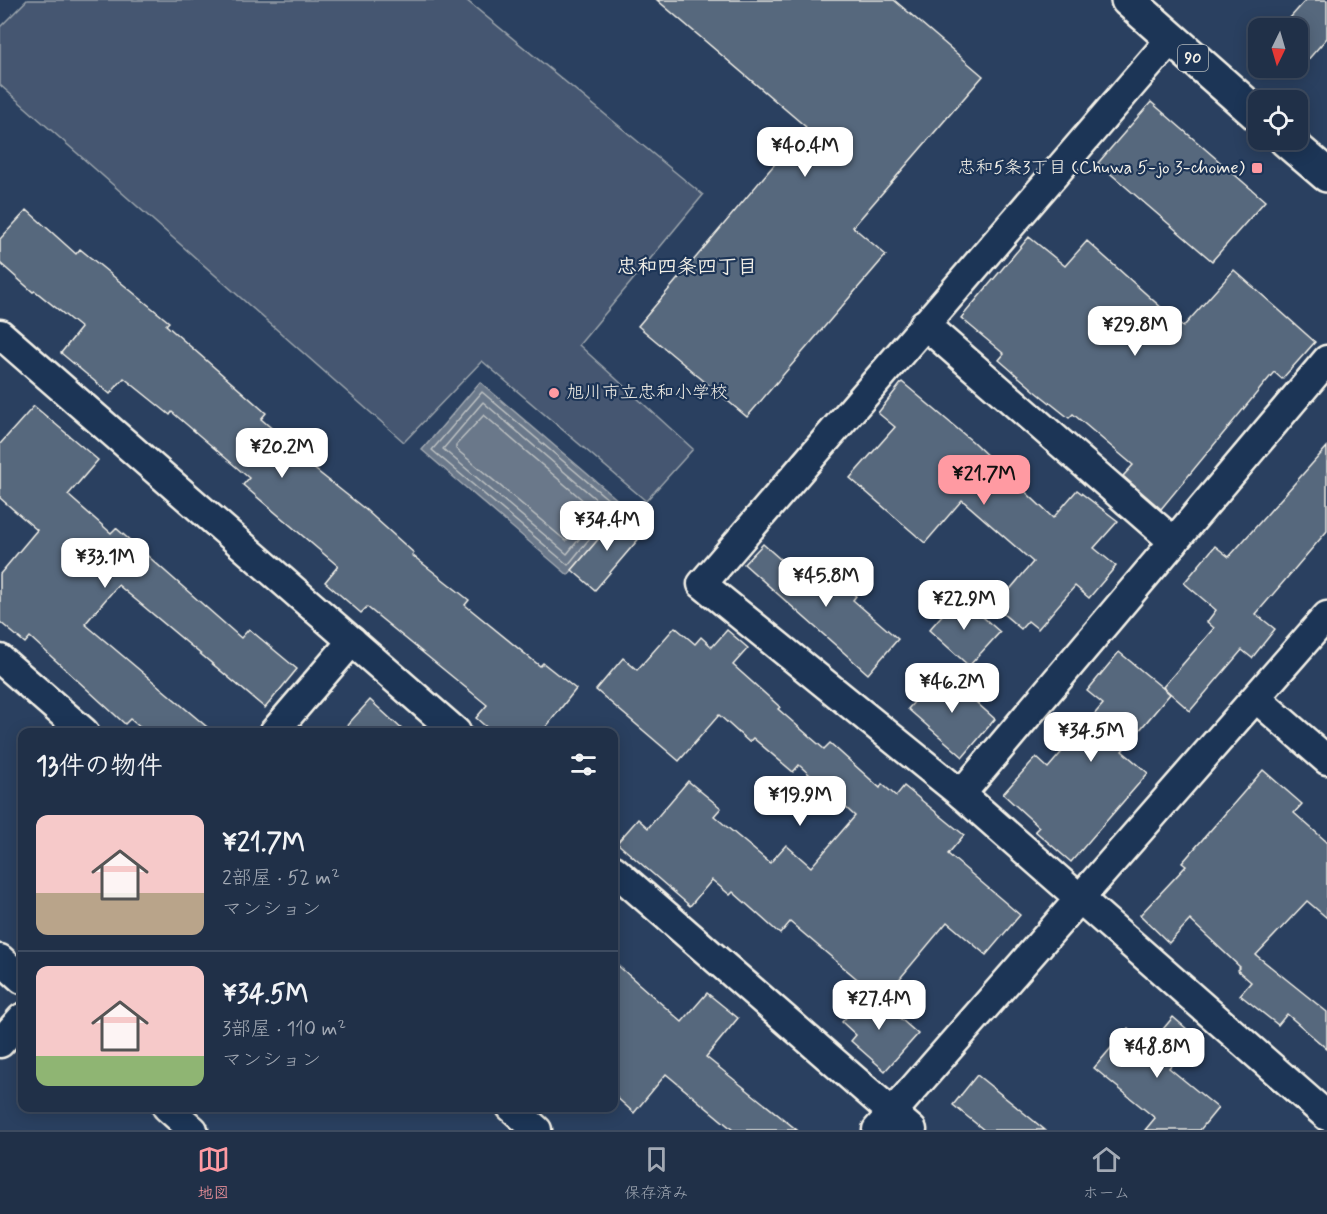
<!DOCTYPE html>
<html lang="ja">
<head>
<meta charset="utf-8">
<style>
	body { margin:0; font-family:Mynerve,"Klee One",sans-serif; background:#2d3c52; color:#f1f3f6; height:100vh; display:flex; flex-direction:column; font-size:22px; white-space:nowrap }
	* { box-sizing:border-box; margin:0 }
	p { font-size:20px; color:#a2a9b4 }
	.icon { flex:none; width:33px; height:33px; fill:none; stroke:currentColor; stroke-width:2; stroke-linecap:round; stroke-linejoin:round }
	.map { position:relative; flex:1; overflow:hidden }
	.side { position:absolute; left:18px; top:728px; width:600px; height:384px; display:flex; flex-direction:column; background:#203048; border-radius:12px; box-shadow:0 3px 15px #0003,0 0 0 2px #3d4b60 }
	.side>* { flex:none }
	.needle { width:39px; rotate:185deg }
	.controls { position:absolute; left:1248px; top:18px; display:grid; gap:12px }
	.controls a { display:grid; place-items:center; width:60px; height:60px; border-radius:12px; background:#203048; box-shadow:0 3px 15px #0003,0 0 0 2px #3d4b60; font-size:30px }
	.price { position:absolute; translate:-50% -51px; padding:0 14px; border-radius:12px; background:#fff; color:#222; font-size:20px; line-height:39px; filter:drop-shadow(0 2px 3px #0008) }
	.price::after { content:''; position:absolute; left:50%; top:36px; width:18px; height:14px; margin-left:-9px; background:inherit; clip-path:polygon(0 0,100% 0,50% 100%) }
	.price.active { background:#ff9aa2; color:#111 }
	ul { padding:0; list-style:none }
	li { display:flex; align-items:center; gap:18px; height:150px; padding:0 18px }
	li+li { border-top:2px solid #3d4b60 }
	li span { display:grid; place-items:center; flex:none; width:168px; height:120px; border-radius:12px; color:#555 }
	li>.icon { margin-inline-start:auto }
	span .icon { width:72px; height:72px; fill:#fffc; stroke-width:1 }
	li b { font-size:26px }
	h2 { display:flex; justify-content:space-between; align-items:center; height:72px; padding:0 18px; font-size:26px }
	.tab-bar { display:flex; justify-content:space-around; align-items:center; height:84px; border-top:2px solid #3d4b60; background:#203048; font-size:16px; color:#a2a9b4 }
	.tab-bar a { display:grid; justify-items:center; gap:3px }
	.tab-bar .active { color:#ff9aa2 }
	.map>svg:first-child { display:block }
	.green { fill:#445771; stroke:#9ca4ac; stroke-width:1.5 }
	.water { fill:#6a788a; stroke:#a1a8b0; stroke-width:1.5 }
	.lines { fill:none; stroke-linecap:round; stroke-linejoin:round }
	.shore { stroke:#bdc1c2; stroke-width:1.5 }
	.building { fill:#56677d; stroke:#f4f1e8; stroke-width:1.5 }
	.minor-casing { stroke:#f4f1e8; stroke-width:33 }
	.primary-casing { stroke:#f4f1e8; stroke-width:38 }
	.minor { stroke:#1d3557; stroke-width:28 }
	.primary { stroke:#1d3557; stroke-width:33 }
	.poi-dot { fill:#ff9aa2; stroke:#1d3557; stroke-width:2 }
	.labels { text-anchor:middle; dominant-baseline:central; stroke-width:4.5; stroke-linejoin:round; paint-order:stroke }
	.shield { fill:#1d3557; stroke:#b4b9bc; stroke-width:1.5 }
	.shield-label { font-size:16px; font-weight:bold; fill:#f4f1e8 }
	.poi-label { font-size:18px; fill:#f4f1e8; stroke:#1d3557; text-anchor:end }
	.neighbourhood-label { font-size:20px; font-weight:bold; fill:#f4f1e8; stroke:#1d3557 }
</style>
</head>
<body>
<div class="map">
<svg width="1327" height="1130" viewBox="0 0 1327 1130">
	<rect width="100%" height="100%" fill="#2a4060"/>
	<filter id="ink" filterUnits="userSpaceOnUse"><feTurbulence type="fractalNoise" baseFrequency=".0167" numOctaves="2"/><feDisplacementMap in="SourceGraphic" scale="12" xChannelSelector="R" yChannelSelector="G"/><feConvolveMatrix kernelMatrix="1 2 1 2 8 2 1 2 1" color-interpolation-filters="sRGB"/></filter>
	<g filter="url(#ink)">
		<polygon class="green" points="27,0 466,0 703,195 579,345 693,449 646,501 482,361 404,442 0,85 0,27"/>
		<polygon class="water" points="480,382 626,507 568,575 422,450"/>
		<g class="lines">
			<g class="shore">
				<polygon points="482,392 616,506 568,565 432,450"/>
				<polygon points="483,402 605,507 567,554 443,449"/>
				<polygon points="484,415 592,508 566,541 456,449 456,445"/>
			</g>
		</g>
		<g class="building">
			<polygon points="657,0 894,0 983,76 853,227 886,255 747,417 638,326 806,127"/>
			<polygon points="1306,0 1327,0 1327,38 1298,71 1298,28 1281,28"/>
			<polygon points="1151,102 1265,201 1212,261 1098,163"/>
			<polygon points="27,210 76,254 80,249 169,322 166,325 266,413 261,419 314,465 312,467 366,510 414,553 412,555 469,600 465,605 540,666 543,663 576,689 542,732 492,732 476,718 487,705 367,607 361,613 325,582 338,566 243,485 249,478 172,412 170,415 124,378 110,394 61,353 81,328 35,291 33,292 0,263 0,239"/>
			<polygon points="1029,237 1065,266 1087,241 1183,327 1234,270 1315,342 1282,379 1274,372 1161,509 1123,476 1133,465 1073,414 1069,418 1035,391 999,360 1004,354 961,318"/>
			<polygon points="902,382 973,442 1053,518 1077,490 1118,521 1094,548 1116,566 1089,598 1075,586 1038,629 1028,621 1021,629 995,607 1033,562 962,500 925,543 850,478 895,427 878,413"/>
			<polygon points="34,406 98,460 68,495 111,533 116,528 241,638 249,629 297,669 265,708 118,585 85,624 213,732 146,732 130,719 125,724 30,637 25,643 0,622 0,574 37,530 0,498 0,444"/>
			<polygon points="1327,447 1327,531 1256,614 1275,629 1252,658 1242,650 1190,711 1163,687 1214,628 1207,622 1216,610 1184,583 1215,546 1229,557"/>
			<polygon points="619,515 642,535 595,590 572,570"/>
			<polygon points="763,544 805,581 820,564 856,596 853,600 898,639 868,674 744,564"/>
			<polygon points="959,596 1000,632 969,666 929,630"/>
			<polygon points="675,627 695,644 701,637 712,647 727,630 748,648 733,665 780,707 778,709 824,749 830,743 880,788 882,784 896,796 904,786 964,835 948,854 1020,915 986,955 947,922 882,1000 790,922 780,934 733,892 730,895 712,880 690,906 617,843 638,819 648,828 688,781 721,808 714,816 770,863 786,845 811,867 855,816 799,765 793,772 753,738 749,742 719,715 679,761 596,690 623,658 637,670"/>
			<polygon points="1119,652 1170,694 1122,751 1148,773 1071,862 1035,831 1039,827 1003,794 1036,757 1048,768 1103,704 1087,691"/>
			<polygon points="941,671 995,719 963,757 908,709"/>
			<polygon points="370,700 405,732 341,732"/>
			<polygon points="1263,770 1302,804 1294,813 1327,842 1327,918 1307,901 1256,955 1327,1012 1327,1049 1287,1014 1278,1025 1240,995 1251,982 1237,970 1240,967 1190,920 1169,943 1140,915 1186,866 1182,863"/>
			<polygon points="614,962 682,1022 707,993 738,1018 706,1057 797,1130 733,1130 666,1074 634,1113 614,1095"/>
			<polygon points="869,991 918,1034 885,1071 851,1041 856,1035 842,1022"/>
			<polygon points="1173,1017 1195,1036 1169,1068 1218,1108 1200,1130 1145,1130 1155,1118 1094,1068 1128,1028 1149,1046"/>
			<polygon points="977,1075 1045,1130 984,1130 953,1105"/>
		</g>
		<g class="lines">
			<defs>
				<g id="minor">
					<polyline points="1171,39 702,584 961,794 1327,1116"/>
					<polyline points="924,324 1174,542"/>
					<polyline points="0,334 456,732"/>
					<polyline points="0,659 84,732"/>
					<polyline points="1256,698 1327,760"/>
					<polyline points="274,732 352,641"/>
					<polyline points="961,794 1327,360"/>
					<polyline points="614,870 912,1130"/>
					<polyline points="0,959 22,979"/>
					<polyline points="0,1043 22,1018"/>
					<polyline points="167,1107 193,1130"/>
					<polyline points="511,1107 537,1130"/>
					<polyline points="877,1130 1327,616"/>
				</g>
				<g id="primary">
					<polyline points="1128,0 1258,115"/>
					<polyline points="1286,140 1327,175"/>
				</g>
			</defs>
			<use href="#minor" class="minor-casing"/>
			<use href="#primary" class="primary-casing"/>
			<use href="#minor" class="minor"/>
			<use href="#primary" class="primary"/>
		</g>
	</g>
	<g class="poi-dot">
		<rect x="1251" y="162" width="12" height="12" rx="3"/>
		<circle cx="554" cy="393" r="6"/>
	</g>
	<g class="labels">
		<rect class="shield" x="1178" y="45" width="30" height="26" rx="4.5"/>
		<g class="shield-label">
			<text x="1193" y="58">90</text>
		</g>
		<g class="poi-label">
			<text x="1245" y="168">忠和5条3丁目 (Chuwa 5-jo 3-chome)</text>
			<text x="566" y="393" text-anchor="start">旭川市立忠和小学校</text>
		</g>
		<g class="neighbourhood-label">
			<text x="687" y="267">忠和四条四丁目</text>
		</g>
	</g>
</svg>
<div class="controls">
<a><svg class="needle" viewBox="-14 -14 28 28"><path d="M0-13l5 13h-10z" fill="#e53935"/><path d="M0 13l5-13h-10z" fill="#a2a9b4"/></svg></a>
<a><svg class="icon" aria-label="locate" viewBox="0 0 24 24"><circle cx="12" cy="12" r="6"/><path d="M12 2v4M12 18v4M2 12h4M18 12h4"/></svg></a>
</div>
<b class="price" style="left:805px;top:178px">¥40.4M</b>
<b class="price" style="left:1135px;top:357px">¥29.8M</b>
<b class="price" style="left:282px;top:479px">¥20.2M</b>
<b class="price active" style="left:984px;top:506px">¥21.7M</b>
<b class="price" style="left:607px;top:552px">¥34.4M</b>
<b class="price" style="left:105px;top:589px">¥33.1M</b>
<b class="price" style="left:826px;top:608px">¥45.8M</b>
<b class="price" style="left:964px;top:631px">¥22.9M</b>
<b class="price" style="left:952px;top:714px">¥46.2M</b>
<b class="price" style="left:1091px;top:763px">¥34.5M</b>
<b class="price" style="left:800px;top:827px">¥19.9M</b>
<b class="price" style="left:879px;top:1031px">¥27.4M</b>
<b class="price" style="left:1157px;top:1079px">¥48.8M</b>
<section class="side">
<h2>13件の物件<svg class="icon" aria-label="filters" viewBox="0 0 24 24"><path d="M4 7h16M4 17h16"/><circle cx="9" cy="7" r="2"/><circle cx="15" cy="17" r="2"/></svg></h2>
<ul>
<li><span style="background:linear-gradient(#f6c9c9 65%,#b9a48a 0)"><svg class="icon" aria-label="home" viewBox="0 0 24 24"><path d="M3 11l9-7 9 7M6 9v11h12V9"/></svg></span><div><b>¥21.7M</b><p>2部屋 · 52 m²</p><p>マンション</p></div></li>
<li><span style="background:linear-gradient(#f6c9c9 75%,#8fb573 0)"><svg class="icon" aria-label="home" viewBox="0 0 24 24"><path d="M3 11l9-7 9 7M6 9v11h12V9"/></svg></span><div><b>¥34.5M</b><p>3部屋 · 110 m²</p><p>マンション</p></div></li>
</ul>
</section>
</div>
<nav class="tab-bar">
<a class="active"><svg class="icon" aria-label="map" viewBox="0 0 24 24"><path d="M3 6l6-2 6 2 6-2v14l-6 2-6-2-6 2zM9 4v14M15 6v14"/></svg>地図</a>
<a><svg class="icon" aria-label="saved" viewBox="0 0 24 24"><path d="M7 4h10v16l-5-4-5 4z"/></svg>保存済み</a>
<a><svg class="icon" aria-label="home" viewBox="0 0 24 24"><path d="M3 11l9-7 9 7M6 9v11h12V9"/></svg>ホーム</a>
</nav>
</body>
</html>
